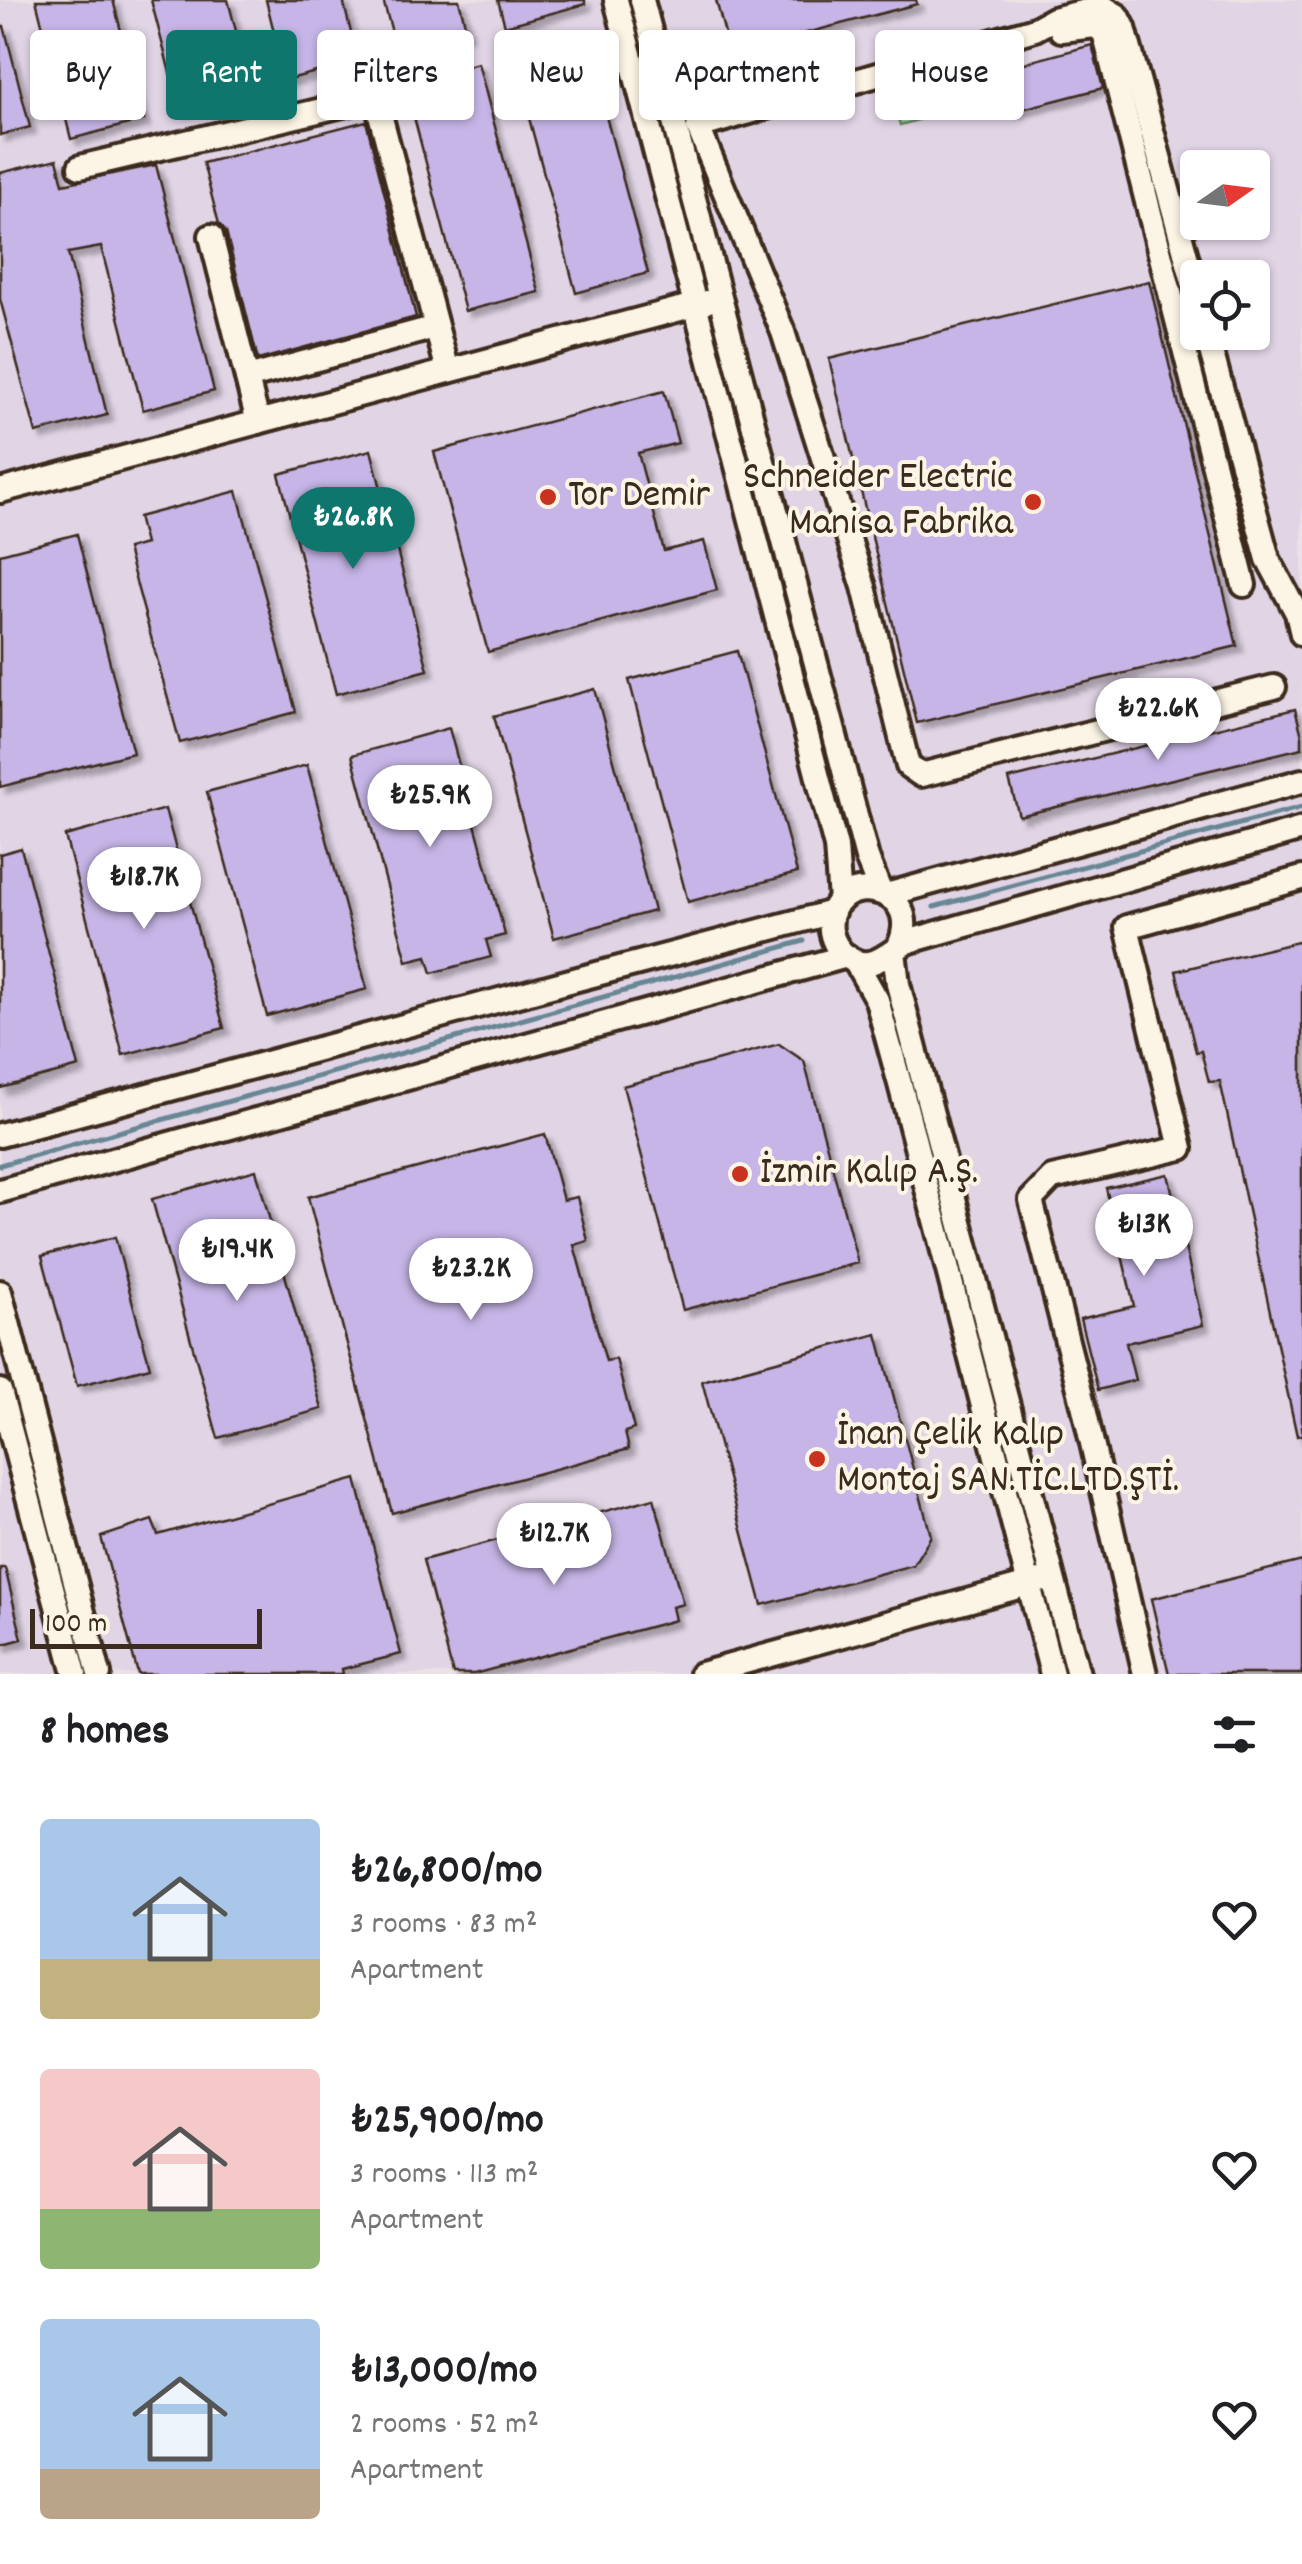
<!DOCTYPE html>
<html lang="en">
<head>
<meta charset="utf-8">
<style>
	body { margin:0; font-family:Dekko,sans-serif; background:#f6f6f6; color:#202124; height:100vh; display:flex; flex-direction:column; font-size:38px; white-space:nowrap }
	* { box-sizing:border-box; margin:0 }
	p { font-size:32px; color:#757577 }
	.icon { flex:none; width:55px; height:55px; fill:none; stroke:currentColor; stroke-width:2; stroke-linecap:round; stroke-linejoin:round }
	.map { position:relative; height:1674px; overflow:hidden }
	.drawer { display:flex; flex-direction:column; background:#fff; flex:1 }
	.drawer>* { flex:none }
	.hud { position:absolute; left:30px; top:30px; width:1242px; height:90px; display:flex; gap:20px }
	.needle { width:65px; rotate:76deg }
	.fabs { position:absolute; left:1180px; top:150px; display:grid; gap:20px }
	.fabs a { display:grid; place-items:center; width:90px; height:90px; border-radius:10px; background:#fff; box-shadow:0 2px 8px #0004; font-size:50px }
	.scale { position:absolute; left:30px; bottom:25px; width:232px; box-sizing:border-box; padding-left:10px; border:5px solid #3b2a1e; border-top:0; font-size:28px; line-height:35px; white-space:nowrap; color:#3b2a1e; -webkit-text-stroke:8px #fcf5e5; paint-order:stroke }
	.price { position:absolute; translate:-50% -85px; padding:0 22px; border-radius:35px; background:#fff; color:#222; font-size:32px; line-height:65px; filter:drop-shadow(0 2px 5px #0008) }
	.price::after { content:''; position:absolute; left:50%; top:60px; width:30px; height:22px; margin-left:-15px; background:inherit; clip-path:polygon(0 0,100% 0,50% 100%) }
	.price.selected { background:#0f766e; color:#fff }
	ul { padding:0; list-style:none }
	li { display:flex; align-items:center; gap:30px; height:250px; padding:0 40px }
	li span { display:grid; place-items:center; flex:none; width:280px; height:200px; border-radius:10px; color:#555 }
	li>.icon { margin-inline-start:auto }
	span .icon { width:120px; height:120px; fill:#fffc; stroke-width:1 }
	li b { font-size:42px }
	h2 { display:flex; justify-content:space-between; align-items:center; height:120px; padding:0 40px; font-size:42px }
	.pill { padding:0 35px; border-radius:10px; background:#fff; box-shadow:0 2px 8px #0004; font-size:35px; line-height:90px }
	.pill.selected { background:#0f766e; color:#fff }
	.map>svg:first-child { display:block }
	.built { fill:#e1d4e5; fill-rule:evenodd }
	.green { fill:#a0e2ad; stroke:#6e8666; stroke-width:2.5 }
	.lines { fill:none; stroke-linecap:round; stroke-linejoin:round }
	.stream { stroke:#678795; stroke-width:5 }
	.building { fill:#c6b5e6; stroke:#3b2a1e; stroke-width:2.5; filter:url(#shadow) }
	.minor-casing { stroke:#3b2a1e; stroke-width:30 }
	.minor { stroke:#fcf5e5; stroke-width:22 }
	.poi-dot { fill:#c8321e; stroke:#fcf5e5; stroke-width:4 }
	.labels { text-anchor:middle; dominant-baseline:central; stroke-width:8; stroke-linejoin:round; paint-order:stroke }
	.poi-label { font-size:40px; fill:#3b2a1e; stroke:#fcf5e5; text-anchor:start }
</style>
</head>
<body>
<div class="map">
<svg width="1302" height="1674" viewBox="0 0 1302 1674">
	<defs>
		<filter id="shadow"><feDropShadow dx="6" dy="6" stdDeviation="2.5" flood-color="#0004"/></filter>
	</defs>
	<rect width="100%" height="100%" fill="#ece2e5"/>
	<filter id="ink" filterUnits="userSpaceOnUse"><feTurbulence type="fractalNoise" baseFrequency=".01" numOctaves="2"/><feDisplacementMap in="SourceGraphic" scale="20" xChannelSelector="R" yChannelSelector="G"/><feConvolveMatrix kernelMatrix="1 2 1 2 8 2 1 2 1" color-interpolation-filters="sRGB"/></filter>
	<g filter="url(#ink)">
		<path class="built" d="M0 0H1302V1674H0ZM1198 168H1252V222H1198ZM1198 278H1252V332H1198Z"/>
		<polygon class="green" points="956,70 966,107 900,125 890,88"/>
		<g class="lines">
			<g class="stream">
				<polyline points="934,907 1302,807"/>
				<polyline points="0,1165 804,941"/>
			</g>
		</g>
		<g class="building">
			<polygon points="36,0 113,0 144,120 71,139"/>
			<polygon points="151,0 228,0 252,93 180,111"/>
			<polygon points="266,0 343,0 358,61 286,80"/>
			<polygon points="383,0 459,0 467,32 397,50"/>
			<polygon points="498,0 585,0 585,4 505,26"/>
			<polygon points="716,0 916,0 917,4 730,53"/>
			<polygon points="4,26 30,127 0,135 0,27"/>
			<polygon points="1092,45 1103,88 1011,112 1005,90 982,96 976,76"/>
			<polygon points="549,52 555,74 592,64 648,273 576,293 514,62"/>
			<polygon points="478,63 539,292 465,311 405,83"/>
			<polygon points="366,121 416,317 258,360 226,232 219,224 203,163"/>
			<polygon points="57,159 63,184 156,165 214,391 143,410 101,247 68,253 107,415 36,433 0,299 0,173"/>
			<polygon points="1149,281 1237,646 917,723 829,359"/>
			<polygon points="664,391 678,443 638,453 664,551 704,541 717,590 488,652 434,452"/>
			<polygon points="371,450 428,670 336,694 279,474"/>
			<polygon points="237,491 296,712 180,743 127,549 145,544 138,517"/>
			<polygon points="77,534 133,753 0,787 0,554"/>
			<polygon points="737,651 797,873 688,902 629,680"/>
			<polygon points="595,689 654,911 554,938 494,716"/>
			<polygon points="1295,709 1302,736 1302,748 1019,816 1009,779"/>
			<polygon points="449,728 505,935 486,940 491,957 432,973 427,956 407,961 352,755"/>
			<polygon points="307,765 367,989 267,1016 207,792"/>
			<polygon points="165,809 224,1028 123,1055 65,836"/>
			<polygon points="21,848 79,1067 0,1088 0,854"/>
			<polygon points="1302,941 1302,1435 1297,1436 1220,1081 1209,1082 1201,1051 1196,1052 1176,971"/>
			<polygon points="779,1044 804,1061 858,1263 683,1310 623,1086"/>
			<polygon points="545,1134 563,1200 577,1197 588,1241 574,1245 606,1361 616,1359 634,1429 625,1432 629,1449 392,1513 308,1197"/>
			<polygon points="256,1170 322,1409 218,1438 152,1199"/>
			<polygon points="1168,1174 1203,1325 1126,1343 1135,1380 1098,1390 1080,1319 1134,1306 1106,1188"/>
			<polygon points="115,1237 150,1367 77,1386 42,1256"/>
			<polygon points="877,1334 931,1536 913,1565 762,1605 702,1381"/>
			<polygon points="356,1479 401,1654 342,1669 343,1674 138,1674 101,1537 152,1520 158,1535"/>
			<polygon points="654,1498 683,1604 672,1607 675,1620 474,1674 453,1674 423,1560"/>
			<polygon points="1302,1561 1302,1674 1169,1674 1151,1599"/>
			<polygon points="0,1568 5,1568 22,1639 0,1645"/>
		</g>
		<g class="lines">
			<defs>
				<g id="minor">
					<polyline points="616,0 836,847 840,901"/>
					<polyline points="642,0 867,858 880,891"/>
					<polyline points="1061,30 1095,26 1104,32 1244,585"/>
					<polyline points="80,167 360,101 377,103 448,371"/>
					<polyline points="211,236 258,422"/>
					<polyline points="1198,300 1124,28 1118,16 1103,7 1053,19 1035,29 698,127 783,332 864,587 908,766 921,775 1274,687"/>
					<polyline points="1206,332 1268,559 1297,613 1302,634"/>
					<polyline points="247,378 436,327"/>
					<polyline points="0,491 706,302"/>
					<polyline points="886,895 1302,781"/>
					<path d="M899 946C928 880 823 870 831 931 833 942 839 951 847 957 873 975 889 950 910 941L1302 829"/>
					<polyline points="894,952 898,984 1078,1674"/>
					<polyline points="855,961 877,1000 900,1084 1052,1674"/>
					<polyline points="0,1135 570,981 833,912"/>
					<polyline points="0,1191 847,956"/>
					<polyline points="0,1292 99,1674"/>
					<polyline points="0,1391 75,1674"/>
					<polyline points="701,1674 1040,1581"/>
					<polyline points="1145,1674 1083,1404 1031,1200 1052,1178 1181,1148 1127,927 1302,878"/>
				</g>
			</defs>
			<use href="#minor" class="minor-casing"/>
			<use href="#minor" class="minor"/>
		</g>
	</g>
	<g class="poi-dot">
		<circle cx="548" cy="497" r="10"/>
		<circle cx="1033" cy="502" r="10"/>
		<circle cx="740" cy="1174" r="10"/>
		<circle cx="817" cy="1459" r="10"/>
	</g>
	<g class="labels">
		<g class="poi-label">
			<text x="1013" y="479" text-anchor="end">Schneider Electric<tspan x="1013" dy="46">Manisa Fabrika</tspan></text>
			<text x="568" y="497">Tor Demir</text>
			<text x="760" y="1174">İzmir Kalıp A.Ş.</text>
			<text x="837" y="1436">İnan Çelik Kalıp<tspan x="837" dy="46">Montaj SAN.TİC.LTD.ŞTİ.</tspan></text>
		</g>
	</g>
</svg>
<div class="fabs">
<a><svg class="needle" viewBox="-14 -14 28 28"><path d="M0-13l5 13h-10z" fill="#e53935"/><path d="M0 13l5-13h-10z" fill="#757577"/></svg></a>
<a><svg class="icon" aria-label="locate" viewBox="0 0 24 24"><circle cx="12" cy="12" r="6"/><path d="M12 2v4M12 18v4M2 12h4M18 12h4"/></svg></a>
</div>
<div class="scale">100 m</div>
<b class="price selected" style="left:353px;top:572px">₺26.8K</b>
<b class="price" style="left:1158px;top:763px">₺22.6K</b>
<b class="price" style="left:430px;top:850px">₺25.9K</b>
<b class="price" style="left:144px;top:932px">₺18.7K</b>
<b class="price" style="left:1144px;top:1279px">₺13K</b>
<b class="price" style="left:237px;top:1304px">₺19.4K</b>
<b class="price" style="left:471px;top:1323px">₺23.2K</b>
<b class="price" style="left:554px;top:1588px">₺12.7K</b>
<div class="hud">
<a class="pill">Buy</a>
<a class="pill selected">Rent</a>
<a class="pill">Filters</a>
<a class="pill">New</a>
<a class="pill">Apartment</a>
<a class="pill">House</a>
</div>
</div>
<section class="drawer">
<h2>8 homes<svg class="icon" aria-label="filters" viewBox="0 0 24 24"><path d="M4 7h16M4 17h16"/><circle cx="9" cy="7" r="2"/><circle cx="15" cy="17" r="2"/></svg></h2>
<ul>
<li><span style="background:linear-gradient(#a9c7e8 70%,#c2b280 0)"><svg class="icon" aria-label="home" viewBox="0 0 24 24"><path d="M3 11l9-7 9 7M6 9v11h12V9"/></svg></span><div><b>₺26,800/mo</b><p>3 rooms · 83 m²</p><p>Apartment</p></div><svg class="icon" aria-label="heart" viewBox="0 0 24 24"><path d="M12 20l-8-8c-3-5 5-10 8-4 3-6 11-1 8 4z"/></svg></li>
<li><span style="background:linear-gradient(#f6c9c9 70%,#8fb573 0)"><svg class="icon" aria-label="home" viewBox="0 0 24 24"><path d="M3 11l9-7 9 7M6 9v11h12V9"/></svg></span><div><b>₺25,900/mo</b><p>3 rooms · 113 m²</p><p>Apartment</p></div><svg class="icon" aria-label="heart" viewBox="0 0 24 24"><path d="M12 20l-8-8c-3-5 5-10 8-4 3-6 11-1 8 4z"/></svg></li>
<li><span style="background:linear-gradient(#a9c7e8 75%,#b9a48a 0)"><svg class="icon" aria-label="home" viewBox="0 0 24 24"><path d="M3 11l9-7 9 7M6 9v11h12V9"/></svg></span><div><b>₺13,000/mo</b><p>2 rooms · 52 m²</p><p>Apartment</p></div><svg class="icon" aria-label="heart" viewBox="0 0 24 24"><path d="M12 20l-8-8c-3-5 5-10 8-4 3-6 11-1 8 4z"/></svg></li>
</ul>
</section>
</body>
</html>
